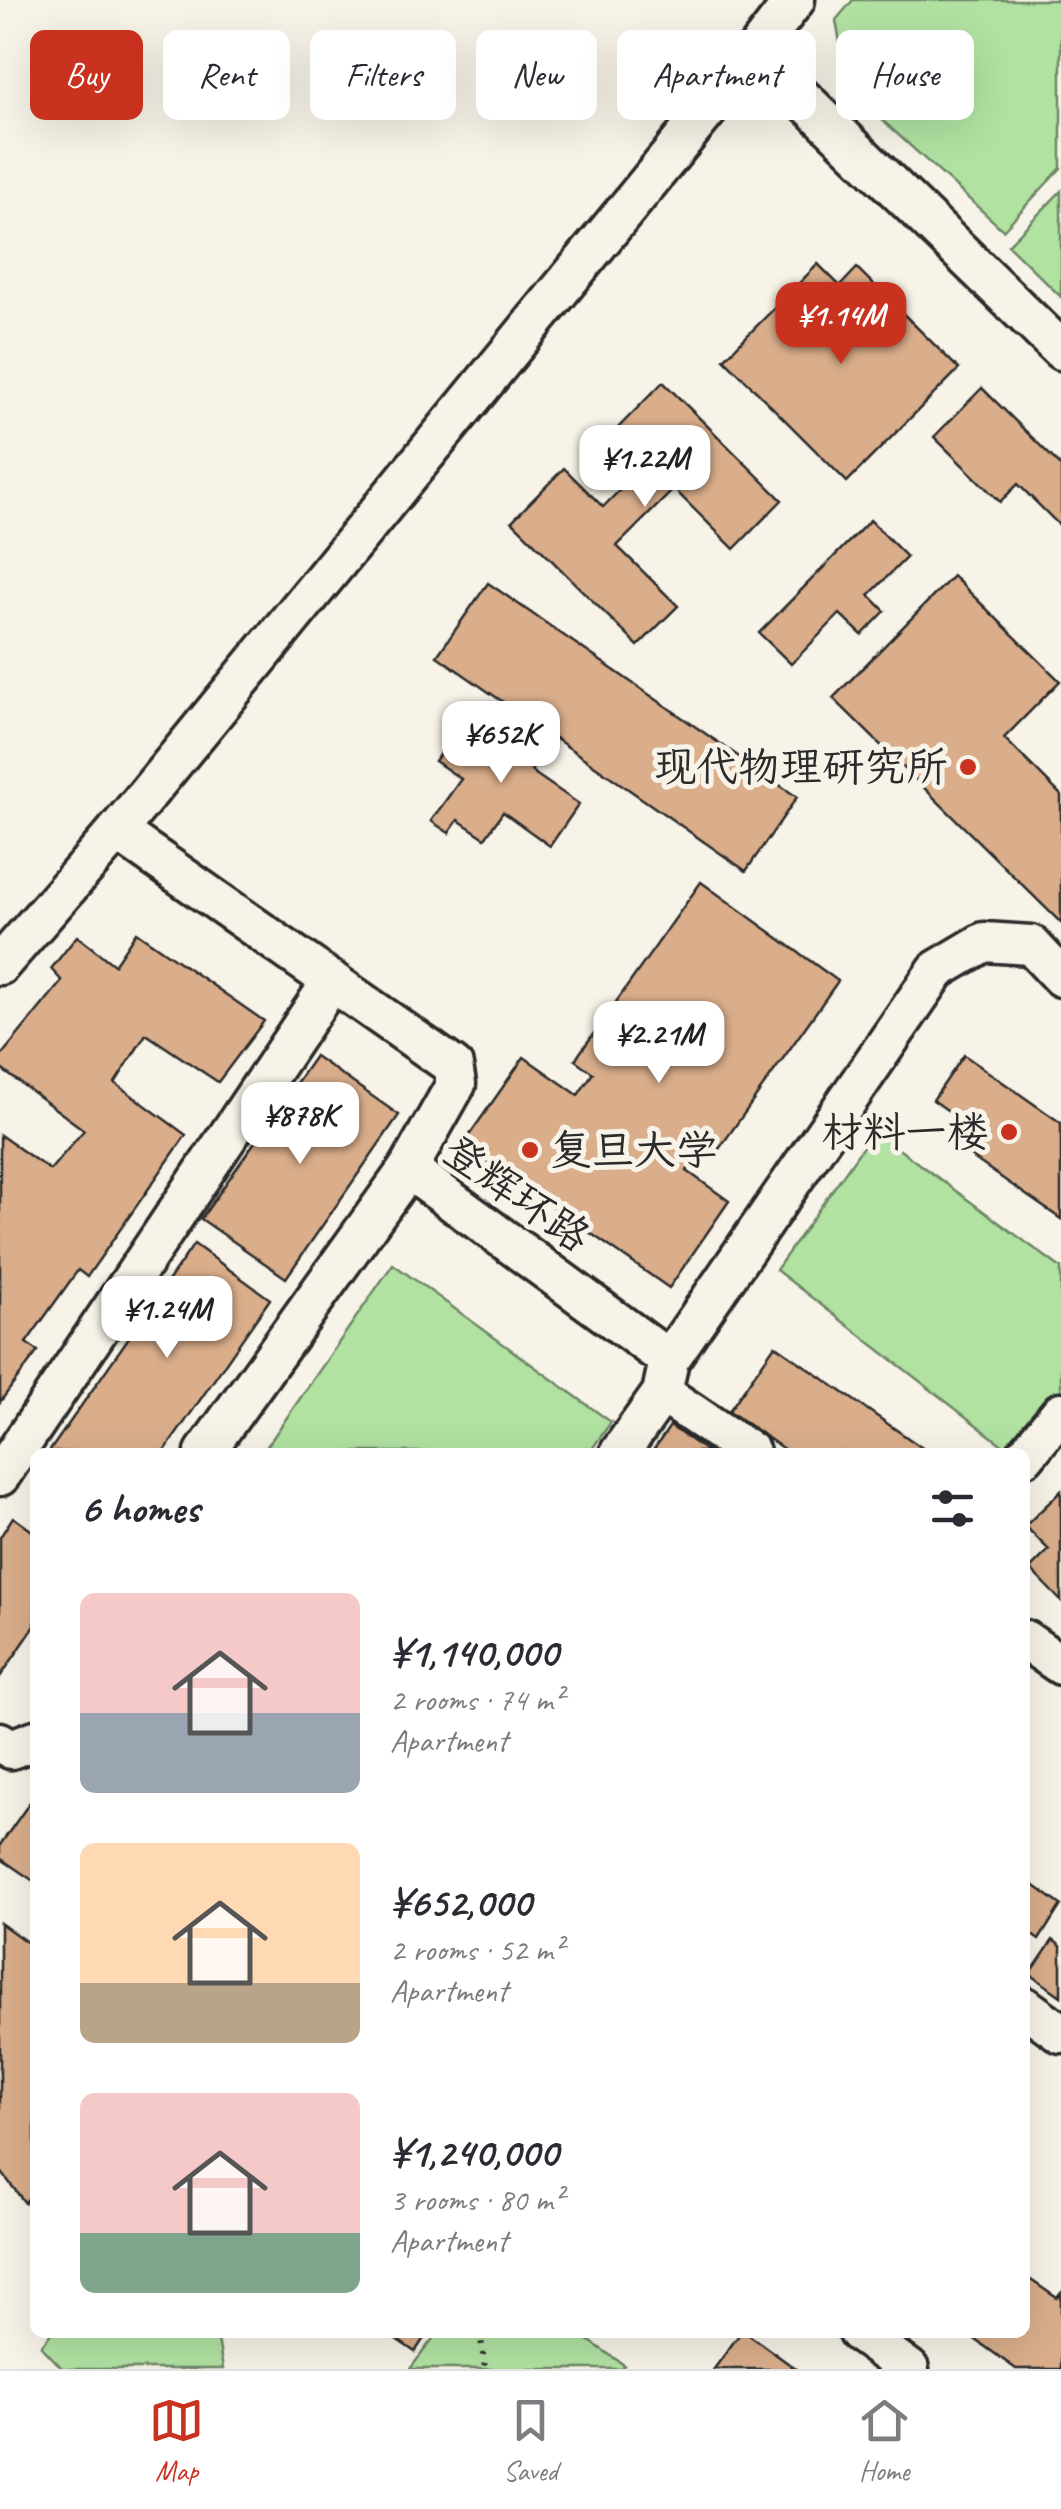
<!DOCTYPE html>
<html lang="en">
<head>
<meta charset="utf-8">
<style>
	body { margin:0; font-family:Caveat,"LXGW WenKai TC",sans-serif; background:#f2f2f3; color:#2b2b33; height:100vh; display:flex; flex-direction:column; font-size:38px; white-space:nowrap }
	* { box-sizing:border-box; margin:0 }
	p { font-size:32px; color:#7c7c81 }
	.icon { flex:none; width:55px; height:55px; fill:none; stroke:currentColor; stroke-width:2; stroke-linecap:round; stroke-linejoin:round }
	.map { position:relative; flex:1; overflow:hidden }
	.side { position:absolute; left:30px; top:1448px; width:1000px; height:890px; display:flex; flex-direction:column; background:#fff; border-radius:15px; box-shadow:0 10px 40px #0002 }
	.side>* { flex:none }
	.top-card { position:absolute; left:30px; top:30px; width:1002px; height:90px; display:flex; gap:20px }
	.price { position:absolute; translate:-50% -85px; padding:0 22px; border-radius:20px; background:#fff; color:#222; font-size:32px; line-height:65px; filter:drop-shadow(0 2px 5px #0008) }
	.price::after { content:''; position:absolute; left:50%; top:60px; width:30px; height:22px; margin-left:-15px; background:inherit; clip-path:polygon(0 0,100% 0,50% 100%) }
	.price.on { background:#c8321e; color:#fff }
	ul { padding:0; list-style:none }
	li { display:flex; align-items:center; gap:30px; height:250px; padding:0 50px }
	li span { display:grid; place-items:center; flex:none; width:280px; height:200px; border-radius:15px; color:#555 }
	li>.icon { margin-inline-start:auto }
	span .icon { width:120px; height:120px; fill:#fffc; stroke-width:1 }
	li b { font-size:42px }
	h2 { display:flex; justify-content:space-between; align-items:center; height:120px; padding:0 50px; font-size:42px }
	.chip { padding:0 35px; border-radius:15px; background:#fff; box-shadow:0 10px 40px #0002; font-size:35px; line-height:90px }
	.chip.on { background:#c8321e; color:#fff }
	.tab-bar { display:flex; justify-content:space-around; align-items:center; height:140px; border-top:2px solid #e1e1e2; background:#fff; font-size:28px; color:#7c7c81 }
	.tab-bar a { display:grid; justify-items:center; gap:5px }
	.tab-bar .on { color:#c8321e }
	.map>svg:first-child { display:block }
	.green { fill:#b1e2a2; stroke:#6e8666; stroke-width:2.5 }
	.building { fill:#daae8b; stroke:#2b2b2b; stroke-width:2.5 }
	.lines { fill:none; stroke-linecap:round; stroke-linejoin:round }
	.minor-casing { stroke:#2b2b2b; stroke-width:45 }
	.path { stroke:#2b2b2b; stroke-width:6; stroke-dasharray:2.5 8; stroke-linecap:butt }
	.minor { stroke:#f7f3e8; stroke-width:38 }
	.poi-dot { fill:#c8321e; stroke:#f7f3e8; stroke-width:4 }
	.labels { text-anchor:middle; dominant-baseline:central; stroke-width:10; stroke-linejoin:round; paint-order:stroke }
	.poi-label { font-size:42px; fill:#2b2b2b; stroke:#f7f3e8; text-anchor:end }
	.street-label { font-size:42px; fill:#2b2b2b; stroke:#f7f3e8 }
</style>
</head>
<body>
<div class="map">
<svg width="1061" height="2369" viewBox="0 0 1061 2369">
	<rect width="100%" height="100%" fill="#f7f3e8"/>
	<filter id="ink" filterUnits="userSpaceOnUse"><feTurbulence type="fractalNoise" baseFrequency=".01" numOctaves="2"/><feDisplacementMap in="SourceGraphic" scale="20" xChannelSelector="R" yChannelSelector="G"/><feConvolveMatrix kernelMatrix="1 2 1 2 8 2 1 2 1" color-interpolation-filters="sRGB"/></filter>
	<g filter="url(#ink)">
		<g class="green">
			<polygon points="853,0 1061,0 1061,168 1003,230 872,111 844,66 836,20"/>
			<polygon points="1061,191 1061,297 1008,245"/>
			<polygon points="874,1131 1061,1268 1061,1394 1017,1448 1005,1447 776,1270"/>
			<polygon points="393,1264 611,1422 590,1452 263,1452"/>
			<polygon points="52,2332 217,2333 223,2369 63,2369 41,2346"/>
			<polygon points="438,2332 578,2333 624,2365 622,2369 410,2369"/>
		</g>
		<g class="building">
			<polygon points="818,264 840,286 857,268 959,369 847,482 724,359"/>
			<polygon points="663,382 782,500 734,549 674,489 617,546 678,606 638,646 512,521 564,468 603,507 647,462 615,431"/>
			<polygon points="982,388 1061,466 1061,527 1018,484 1000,502 934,437"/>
			<polygon points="870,520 907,557 869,595 885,611 862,635 840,614 791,664 759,633"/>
			<polygon points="953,576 1060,681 1004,738 1061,795 1061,923 833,698"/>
			<polygon points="488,583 797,797 746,871 437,656"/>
			<polygon points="509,710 526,723 517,736 543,754 531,771 579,804 550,846 503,812 485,838 458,820 449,833 431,821 461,779 435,761 454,733 480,751"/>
			<polygon points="701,882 838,981 714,1156 703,1148 687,1171 729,1201 669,1288 463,1144 524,1057 578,1095 593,1073 575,1060"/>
			<polygon points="136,932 264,1021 218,1082 146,1034 115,1083 186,1135 87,1277 78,1270 26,1343 38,1351 0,1402 0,1135 50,1170 84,1130 0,1068 0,1057 62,981 51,969 77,936 114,965"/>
			<polygon points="964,1055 1061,1123 1061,1219 950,1142 964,1122 933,1100"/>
			<polygon points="315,1056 399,1115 286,1278 201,1219"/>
			<polygon points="194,1244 270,1299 164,1452 49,1452"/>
			<polygon points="775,1345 928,1452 788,1452 729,1411"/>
			<polygon points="670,1426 708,1452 652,1452"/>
			<polygon points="1061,1491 1061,1601 1030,1569 1049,1550 1025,1526"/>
			<polygon points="13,1517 35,1533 35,1626 0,1677 0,1537"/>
			<polygon points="35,1795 35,1882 0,1858 0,1845"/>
			<polygon points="1025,1879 1061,1905 1039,1940 1025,1930"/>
			<polygon points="0,1923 35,1948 35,2188 25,2203 0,2170"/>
			<polygon points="1053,1940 1061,1946 1061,1996 1030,1974"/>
			<polygon points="1025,2276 1057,2298 1061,2293 1061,2369 1016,2369 965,2332 1025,2332"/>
			<polygon points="386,2332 428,2332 415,2352"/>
			<polygon points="741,2332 745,2332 796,2369 714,2369"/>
		</g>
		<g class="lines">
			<defs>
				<g id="minor">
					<polyline points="755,52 1061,350"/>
					<polyline points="0,965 117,831"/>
					<polyline points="408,1169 456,1084 453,1066 117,831 755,52 795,0"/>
					<polyline points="662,1393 750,1452"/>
					<polyline points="205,1452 408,1169 669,1360"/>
					<polyline points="620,1452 662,1393 669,1360 937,970 984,942 1031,945 1061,977"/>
					<polyline points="1025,1456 1061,1412"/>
					<polyline points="0,1476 332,981"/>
					<polyline points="1025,1640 1061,1665"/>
					<polyline points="0,1742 11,1749 35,1740"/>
					<polyline points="1025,2007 1061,2033"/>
					<polyline points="858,2332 909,2369"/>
				</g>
			</defs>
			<use href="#minor" class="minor-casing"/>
			<polyline class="path" points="480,2332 485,2369"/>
			<use href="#minor" class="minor"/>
		</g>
	</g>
	<g class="poi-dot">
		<circle cx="968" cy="767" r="10"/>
		<circle cx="1009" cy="1132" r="10"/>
		<circle cx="530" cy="1150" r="10"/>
	</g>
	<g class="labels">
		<g class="poi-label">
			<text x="948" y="767">现代物理研究所</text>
			<text x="989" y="1132">材料一楼</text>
			<text x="550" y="1150" text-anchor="start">复旦大学</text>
		</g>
		<g class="street-label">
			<text transform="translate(516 1194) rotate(35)">登辉环路</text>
		</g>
	</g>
</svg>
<b class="price on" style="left:841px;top:367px">¥1.14M</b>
<b class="price" style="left:645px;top:510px">¥1.22M</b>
<b class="price" style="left:501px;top:786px">¥652K</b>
<b class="price" style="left:659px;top:1086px">¥2.21M</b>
<b class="price" style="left:300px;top:1167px">¥878K</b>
<b class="price" style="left:167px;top:1361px">¥1.24M</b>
<div class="top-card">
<a class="chip on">Buy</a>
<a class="chip">Rent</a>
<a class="chip">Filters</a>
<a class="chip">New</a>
<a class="chip">Apartment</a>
<a class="chip">House</a>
</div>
<section class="side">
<h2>6 homes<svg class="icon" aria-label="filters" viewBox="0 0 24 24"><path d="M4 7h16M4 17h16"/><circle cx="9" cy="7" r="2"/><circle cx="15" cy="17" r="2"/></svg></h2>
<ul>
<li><span style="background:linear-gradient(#f6c9c9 60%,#9aa5b1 0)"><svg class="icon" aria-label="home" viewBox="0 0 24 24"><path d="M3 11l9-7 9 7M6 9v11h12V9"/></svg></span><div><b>¥1,140,000</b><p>2 rooms · 74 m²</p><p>Apartment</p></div></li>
<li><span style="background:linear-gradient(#ffd9b3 70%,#b9a48a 0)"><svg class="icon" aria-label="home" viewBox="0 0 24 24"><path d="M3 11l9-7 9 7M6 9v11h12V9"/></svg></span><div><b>¥652,000</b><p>2 rooms · 52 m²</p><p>Apartment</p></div></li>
<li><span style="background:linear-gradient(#f6c9c9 70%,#7fa58c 0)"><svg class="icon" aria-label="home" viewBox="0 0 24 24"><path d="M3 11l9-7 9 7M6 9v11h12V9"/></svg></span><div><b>¥1,240,000</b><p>3 rooms · 80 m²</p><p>Apartment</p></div></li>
</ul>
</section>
</div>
<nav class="tab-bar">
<a class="on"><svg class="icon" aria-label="map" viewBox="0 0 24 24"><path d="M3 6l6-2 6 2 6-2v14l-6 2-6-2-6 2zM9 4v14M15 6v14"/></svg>Map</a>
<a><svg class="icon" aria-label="saved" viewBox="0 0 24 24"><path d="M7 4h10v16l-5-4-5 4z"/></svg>Saved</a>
<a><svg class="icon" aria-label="home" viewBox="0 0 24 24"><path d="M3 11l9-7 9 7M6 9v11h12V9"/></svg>Home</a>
</nav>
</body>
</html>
